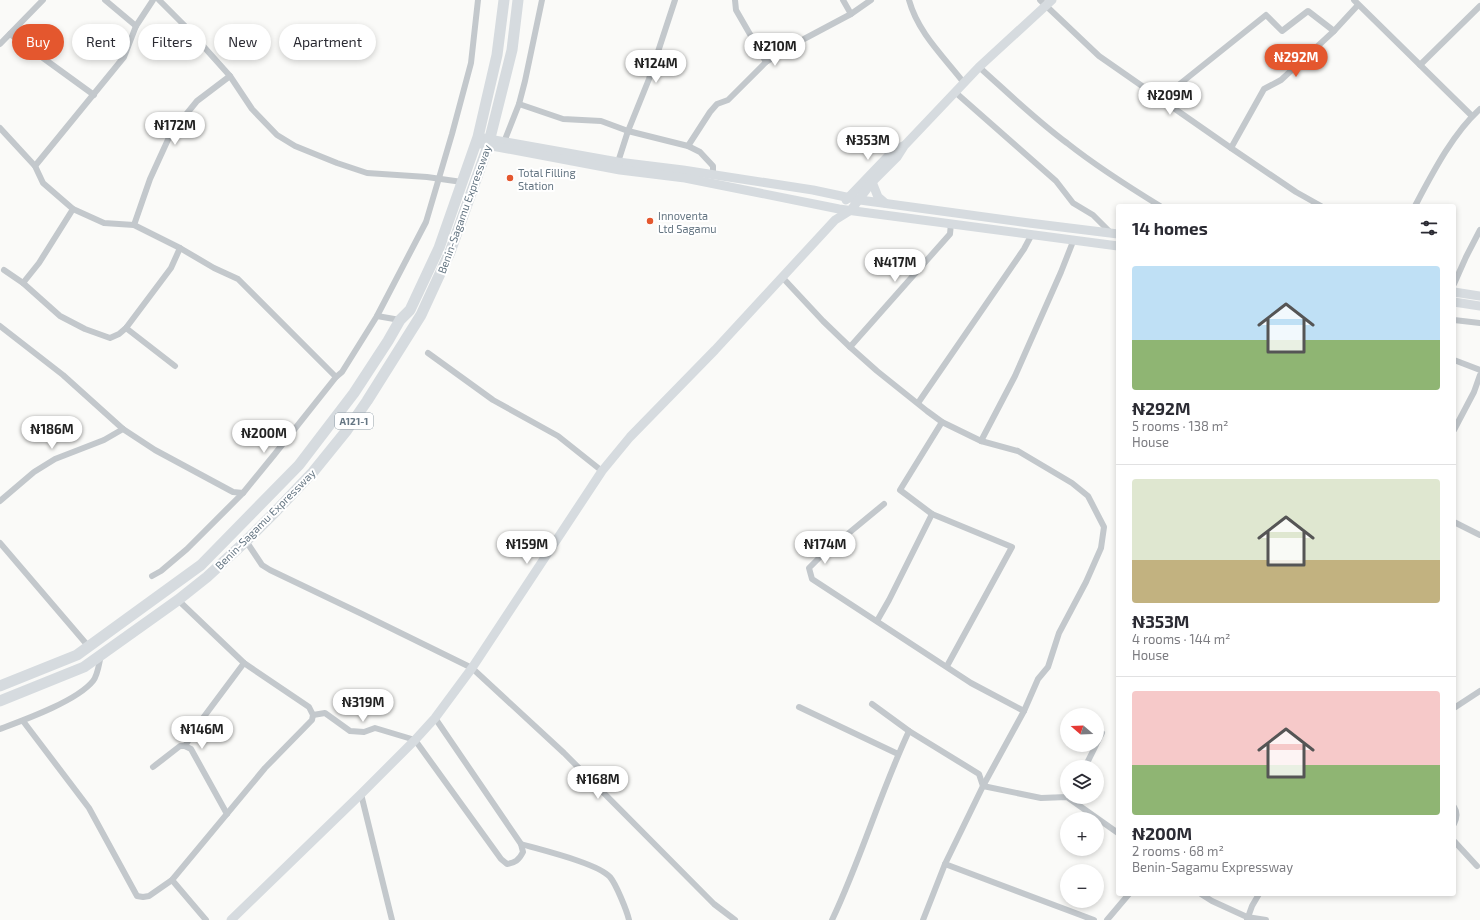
<!DOCTYPE html>
<html lang="en">
<head>
<meta charset="utf-8">
<style>
	body { margin:0; font-family:"Exo 2",sans-serif; background:#f7f7f7; color:#2b2b33; height:100vh; display:flex; flex-direction:column; font-size:15px; white-space:nowrap }
	* { box-sizing:border-box; margin:0 }
	p { font-size:13px; color:#7c7c81 }
	.icon { flex:none; width:22px; height:22px; fill:none; stroke:currentColor; stroke-width:2; stroke-linecap:round; stroke-linejoin:round }
	.map { position:relative; flex:1; overflow:hidden }
	.panel { position:absolute; left:1116px; top:204px; width:340px; height:692px; display:flex; flex-direction:column; background:#fff; border-radius:4px; box-shadow:0 2px 6px #0003 }
	.panel>* { flex:none }
	.hud { position:absolute; left:12px; top:24px; width:380px; height:36px; display:flex; gap:8px }
	.needle { width:26px; rotate:289deg }
	.buttons { position:absolute; left:1060px; top:708px; display:grid; gap:8px }
	.buttons a { display:grid; place-items:center; width:44px; height:44px; border-radius:50%; background:#fff; box-shadow:0 2px 6px #0003; font-size:20px }
	.price { position:absolute; translate:-50% -34px; padding:0 9px; border-radius:14px; background:#fff; color:#222; font-size:13px; line-height:26px; filter:drop-shadow(0 1px 2px #0008) }
	.price::after { content:''; position:absolute; left:50%; top:24px; width:12px; height:9px; margin-left:-6px; background:inherit; clip-path:polygon(0 0,100% 0,50% 100%) }
	.price.active { background:#e4572e; color:#fff }
	ul { padding:0; list-style:none }
	li { display:grid; align-content:center; gap:8px; height:212px; padding:0 16px }
	li+li { border-top:1px solid #e1e1e2 }
	li span { display:grid; place-items:center; height:124px; border-radius:4px; color:#555 }
	li>.icon { margin-inline-start:auto }
	span .icon { width:72px; height:72px; fill:#fffc; stroke-width:1 }
	li b { font-size:17px }
	h2 { display:flex; justify-content:space-between; align-items:center; height:48px; padding:0 16px; font-size:17px }
	.tag { padding:0 14px; border-radius:18px; background:#fff; box-shadow:0 2px 6px #0003; font-size:14px; line-height:36px }
	.tag.active { background:#e4572e; color:#fff }
	.map>svg:first-child { display:block }
	.lines { fill:none; stroke-linecap:round; stroke-linejoin:round }
	.street { stroke:#c3c8cc; stroke-width:6 }
	.secondary { stroke:#d6dbdf; stroke-width:9 }
	.highway { stroke:#d6dbdf; stroke-width:11 }
	.poi-dot { fill:#e4572e; stroke:#fff; stroke-width:1.5 }
	.labels { text-anchor:middle; dominant-baseline:central; stroke-width:4; stroke-linejoin:round; paint-order:stroke }
	.shield { fill:#fff; stroke:#939fa8; stroke-width:1 }
	.shield-label { font-size:10px; font-weight:bold; fill:#657683 }
	.poi-label { font-size:11px; fill:#657683; stroke:#fff; text-anchor:start }
	.street-label { font-size:11px; fill:#657683; stroke:#fff }
</style>
</head>
<body>
<div class="map">
<svg width="1480" height="920" viewBox="0 0 1480 920">
	<rect width="100%" height="100%" fill="#fafaf8"/>
	<g class="lines">
		<g class="street">
			<polyline points="105,0 136,26 153,0"/>
			<polyline points="159,0 187,28 230,76 252,109 277,135 295,146 337,163 367,173 427,177 462,182"/>
			<polyline points="735,0 736,10 766,62"/>
			<polyline points="843,0 851,14"/>
			<path d="M909 0C918 33 944 57 964 83"/>
			<polyline points="1040,0 1099,56 1231,148 1296,192 1321,206"/>
			<polyline points="1354,0 1472,116"/>
			<polyline points="10,34 94,95"/>
			<polyline points="0,44 43,0"/>
			<polyline points="1420,65 1480,6"/>
			<path d="M979 67C1008 93 1036 120 1067 143 1096 166 1129 187 1160 206"/>
			<polyline points="955,92 1056,181 1073,203 1093,215 1111,233"/>
			<polyline points="1161,99 1266,15 1282,31 1308,11 1334,31"/>
			<polyline points="519,104 563,119 601,121 628,131 688,146 700,152 713,166 713,175"/>
			<polyline points="0,128 35,166 43,183 73,209 104,223 134,225 180,248 214,268 238,279 336,377"/>
			<polyline points="504,142 519,104 525,81 542,0"/>
			<polyline points="688,146 710,112 717,104 728,100 766,62 804,39 851,14 871,0"/>
			<polyline points="1231,148 1264,89 1281,80 1334,31 1358,5"/>
			<polyline points="618,162 628,131 649,79 675,0"/>
			<polyline points="35,166 124,57 136,26"/>
			<path d="M1415 206C1432 174 1453 133 1480 109"/>
			<polyline points="73,209 39,263 23,283 60,316 85,329 110,338 119,334 126,328 171,268 180,248"/>
			<polyline points="134,225 150,179 171,133 197,101 230,76"/>
			<polyline points="4,270 23,283"/>
			<polyline points="782,277 823,321 850,347 877,371 927,411 942,422 981,441 1018,451 1072,483 1088,496 1104,527 1101,548 1086,582 1059,633 1048,667 1038,679 1024,711 983,786 945,864 923,920"/>
			<polyline points="1454,284 1466,257 1480,230"/>
			<polyline points="377,316 400,320"/>
			<polyline points="1454,320 1480,323"/>
			<polyline points="0,326 63,375 123,429 155,450 233,492 243,493 274,455 336,377 342,372 377,316 426,222 452,134 471,63 478,0"/>
			<polyline points="126,328 175,366"/>
			<polyline points="850,347 950,234 951,223"/>
			<polyline points="428,353 493,400 558,436 602,471"/>
			<polyline points="1454,360 1480,370"/>
			<polyline points="918,403 1024,249 1032,234"/>
			<polyline points="1454,430 1474,392 1480,375"/>
			<polyline points="981,441 1015,376 1061,272 1074,239"/>
			<polyline points="0,501 34,472 55,459 104,440 123,429"/>
			<polyline points="884,504 821,556 809,568 812,579 971,683 1024,711"/>
			<polyline points="932,514 1012,547 947,666"/>
			<polyline points="1454,522 1480,535"/>
			<polyline points="246,541 262,565 270,570 362,614 472,668 564,753 714,904 735,920"/>
			<polyline points="0,543 89,647"/>
			<polyline points="152,576 161,571 187,549 243,493"/>
			<polyline points="877,621 889,600 932,514 900,490 942,422"/>
			<polyline points="872,704 909,731 979,774 983,786 1041,798 1067,797 1118,833"/>
			<polyline points="799,707 898,754"/>
			<polyline points="1454,708 1480,691"/>
			<path d="M313 715 325 713 350 731 364 732 375 728 415 740 501 859 507 864C515 863 519 860 523 852L521 844 435 718"/>
			<polyline points="23,721 89,808 137,896 143,897 149,896 172,880 265,768 312,720 313,715 309,707 244,663 178,600"/>
			<path d="M0 729C24 720 77 701 93 681 98 675 99 663 101 655"/>
			<polyline points="1097,743 1102,733"/>
			<polyline points="185,746 200,722 244,663"/>
			<polyline points="153,767 180,746 185,746 191,749 227,814"/>
			<polyline points="1085,767 1096,745"/>
			<polyline points="361,794 392,920"/>
			<path d="M1454 807C1458 813 1457 818 1454 824"/>
			<polyline points="1454,841 1477,866"/>
			<path d="M521 844C541 850 597 863 610 877 616 884 627 911 629 920"/>
			<polyline points="945,864 1094,920"/>
			<polyline points="172,880 206,920"/>
			<polyline points="1201,894 1212,901 1247,917 1266,920"/>
			<path d="M832 920C861 859 880 793 909 731"/>
			<polyline points="1107,920 1129,894"/>
			<polyline points="1247,920 1252,906 1259,894"/>
		</g>
		<g class="secondary">
			<polyline points="478,137 618,162 683,170 813,190 860,200 1029,223 1118,234"/>
			<polyline points="476,143 620,170 685,178 839,209 1118,246"/>
			<polyline points="872,182 878,197 885,203"/>
			<polyline points="846,200 892,152 903,146"/>
			<polyline points="1454,292 1480,296"/>
			<polyline points="1454,302 1480,306"/>
			<polyline points="231,920 361,794 415,740 435,718 472,668 602,471 630,437 715,350 835,220 851,210 872,182 897,157 904,146 979,67 1052,0"/>
		</g>
		<g class="highway">
			<polyline points="0,686 77,655 201,565 299,465 354,393 388,341 400,320 410,310 439,248 478,137 497,55 504,0"/>
			<polyline points="0,701 84,667 178,600 207,577 246,541 276,511 313,472 347,430 367,401 421,315 450,252 488,146 512,50 518,0"/>
		</g>
	</g>
	<g class="poi-dot">
		<circle cx="510" cy="178" r="4"/>
		<circle cx="650" cy="221" r="4"/>
	</g>
	<g class="labels">
		<rect class="shield" x="335" y="413" width="38" height="16" rx="3"/>
		<g class="shield-label">
			<text x="354" y="421">A121-1</text>
		</g>
		<g class="poi-label">
			<text x="518" y="172">Total Filling<tspan x="518" dy="13">Station</tspan></text>
			<text x="658" y="215">Innoventa<tspan x="658" dy="13">Ltd Sagamu</tspan></text>
		</g>
		<g class="street-label">
			<text transform="translate(464 209) rotate(-70)">Benin-Sagamu Expressway</text>
			<text transform="translate(265 519) rotate(-45)">Benin-Sagamu Expressway</text>
		</g>
	</g>
</svg>
<div class="buttons">
<a><svg class="needle" viewBox="-14 -14 28 28"><path d="M0-13l5 13h-10z" fill="#e53935"/><path d="M0 13l5-13h-10z" fill="#7c7c81"/></svg></a>
<a><svg class="icon" aria-label="layers" viewBox="0 0 24 24"><path d="M12 4l9 5-9 5-9-5zM3 14l9 5 9-5"/></svg></a>
<a>+</a>
<a>−</a>
</div>
<b class="price" style="left:775px;top:67px">₦210M</b>
<b class="price active" style="left:1296px;top:78px">₦292M</b>
<b class="price" style="left:656px;top:84px">₦124M</b>
<b class="price" style="left:1170px;top:116px">₦209M</b>
<b class="price" style="left:175px;top:146px">₦172M</b>
<b class="price" style="left:868px;top:161px">₦353M</b>
<b class="price" style="left:895px;top:283px">₦417M</b>
<b class="price" style="left:52px;top:450px">₦186M</b>
<b class="price" style="left:264px;top:454px">₦200M</b>
<b class="price" style="left:527px;top:565px">₦159M</b>
<b class="price" style="left:825px;top:565px">₦174M</b>
<b class="price" style="left:363px;top:723px">₦319M</b>
<b class="price" style="left:202px;top:750px">₦146M</b>
<b class="price" style="left:598px;top:800px">₦168M</b>
<div class="hud">
<a class="tag active">Buy</a>
<a class="tag">Rent</a>
<a class="tag">Filters</a>
<a class="tag">New</a>
<a class="tag">Apartment</a>
</div>
<section class="panel">
<h2>14 homes<svg class="icon" aria-label="filters" viewBox="0 0 24 24"><path d="M4 7h16M4 17h16"/><circle cx="9" cy="7" r="2"/><circle cx="15" cy="17" r="2"/></svg></h2>
<ul>
<li><span style="background:linear-gradient(#bfe0f5 60%,#8fb573 0)"><svg class="icon" aria-label="home" viewBox="0 0 24 24"><path d="M3 11l9-7 9 7M6 9v11h12V9"/></svg></span><div><b>₦292M</b><p>5 rooms · 138 m²</p><p>House</p></div></li>
<li><span style="background:linear-gradient(#dfe7d0 65%,#c2b280 0)"><svg class="icon" aria-label="home" viewBox="0 0 24 24"><path d="M3 11l9-7 9 7M6 9v11h12V9"/></svg></span><div><b>₦353M</b><p>4 rooms · 144 m²</p><p>House</p></div></li>
<li><span style="background:linear-gradient(#f6c9c9 60%,#8fb573 0)"><svg class="icon" aria-label="home" viewBox="0 0 24 24"><path d="M3 11l9-7 9 7M6 9v11h12V9"/></svg></span><div><b>₦200M</b><p>2 rooms · 68 m²</p><p>Benin-Sagamu Expressway</p></div></li>
</ul>
</section>
</div>
</body>
</html>
